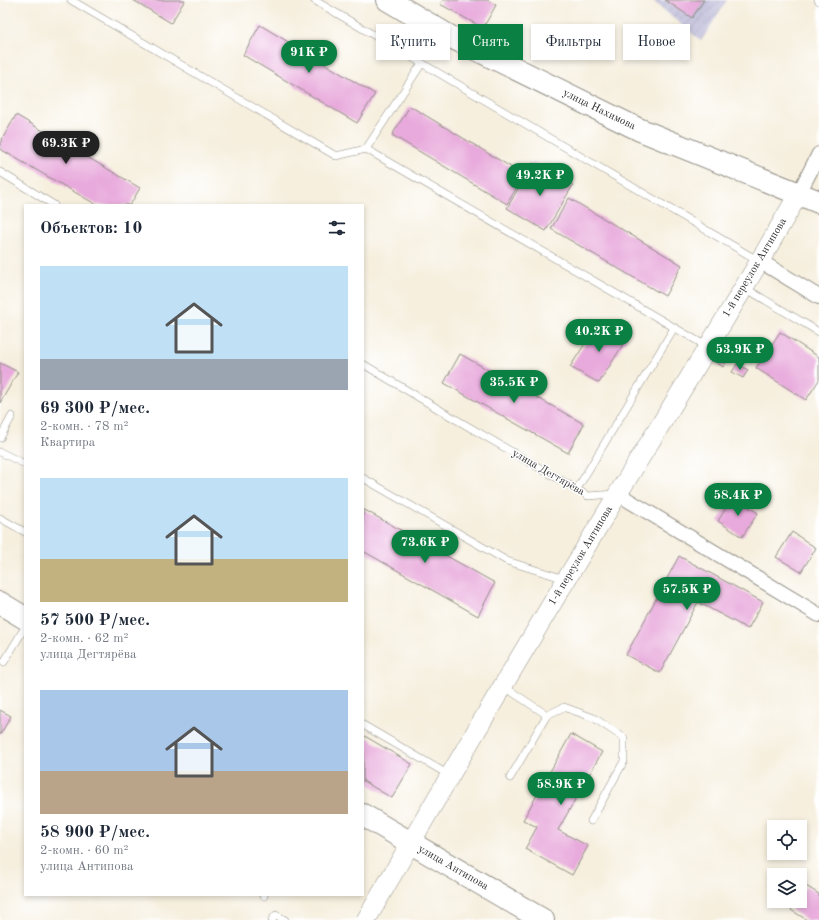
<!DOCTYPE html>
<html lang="ru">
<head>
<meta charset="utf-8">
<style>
	body { margin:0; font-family:"Old Standard TT",serif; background:#f2f2f3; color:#1f2937; height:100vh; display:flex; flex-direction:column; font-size:15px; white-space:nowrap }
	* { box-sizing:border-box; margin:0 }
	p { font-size:13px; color:#747a83 }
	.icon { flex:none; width:22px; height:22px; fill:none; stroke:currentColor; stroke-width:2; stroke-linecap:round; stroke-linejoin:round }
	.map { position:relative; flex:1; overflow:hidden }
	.panel { position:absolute; left:24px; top:204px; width:340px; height:692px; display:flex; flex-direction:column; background:#fff; border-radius:0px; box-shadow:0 2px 6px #0003 }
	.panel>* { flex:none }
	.hud { position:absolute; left:376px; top:24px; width:380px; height:36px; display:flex; gap:8px }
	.fabs { position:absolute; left:767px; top:820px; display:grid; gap:8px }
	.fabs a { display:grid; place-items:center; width:40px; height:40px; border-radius:0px; background:#fff; box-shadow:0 2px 6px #0003; font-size:20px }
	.price { position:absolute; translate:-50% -34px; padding:0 9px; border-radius:14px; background:#0b8043; color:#fff; font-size:13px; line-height:26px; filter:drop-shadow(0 1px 2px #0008) }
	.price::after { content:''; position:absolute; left:50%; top:24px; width:12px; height:9px; margin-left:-6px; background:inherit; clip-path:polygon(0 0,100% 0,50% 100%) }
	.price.active { background:#222; color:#fff }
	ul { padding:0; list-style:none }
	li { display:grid; align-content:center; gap:8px; height:212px; padding:0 16px }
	li span { display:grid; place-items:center; height:124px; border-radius:0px; color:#555 }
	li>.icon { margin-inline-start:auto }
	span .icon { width:72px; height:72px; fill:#fffc; stroke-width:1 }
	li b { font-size:17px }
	h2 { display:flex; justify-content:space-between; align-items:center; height:48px; padding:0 16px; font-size:17px }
	.pill { padding:0 14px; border-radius:0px; background:#fff; box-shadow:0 2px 6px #0003; font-size:14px; line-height:36px }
	.pill.active { background:#0b8043; color:#fff }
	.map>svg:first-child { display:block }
	.industrial { fill:url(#industrial-furrows) }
	.building { fill:#e8aadc }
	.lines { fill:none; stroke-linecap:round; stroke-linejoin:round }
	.service-casing { stroke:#908d84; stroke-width:8 }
	.minor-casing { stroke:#908d84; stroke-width:16 }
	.secondary-casing { stroke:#908d84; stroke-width:20 }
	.primary-casing { stroke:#908d84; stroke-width:24 }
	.service { stroke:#fff; stroke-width:7 }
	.minor { stroke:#fff; stroke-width:14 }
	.secondary { stroke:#fff; stroke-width:19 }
	.primary { stroke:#fff; stroke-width:22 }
	.labels { text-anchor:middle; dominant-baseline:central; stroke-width:3; stroke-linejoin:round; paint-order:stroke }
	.street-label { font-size:11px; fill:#2b2b2b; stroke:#fff }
</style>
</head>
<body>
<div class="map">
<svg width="819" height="920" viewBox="0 0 819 920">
	<defs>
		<pattern id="industrial-furrows" width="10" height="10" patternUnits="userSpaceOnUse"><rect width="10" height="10" fill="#c3c1db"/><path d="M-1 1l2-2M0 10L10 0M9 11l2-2" fill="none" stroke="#a8a6bc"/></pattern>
	</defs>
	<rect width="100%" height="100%" fill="#fff"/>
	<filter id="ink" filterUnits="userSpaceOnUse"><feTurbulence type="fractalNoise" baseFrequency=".025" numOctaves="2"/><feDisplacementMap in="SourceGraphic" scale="8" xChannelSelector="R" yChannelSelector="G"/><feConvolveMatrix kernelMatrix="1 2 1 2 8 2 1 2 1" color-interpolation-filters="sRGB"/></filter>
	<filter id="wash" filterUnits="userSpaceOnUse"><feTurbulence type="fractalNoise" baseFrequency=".012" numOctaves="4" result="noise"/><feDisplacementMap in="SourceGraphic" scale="16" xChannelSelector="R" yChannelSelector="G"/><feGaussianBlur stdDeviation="0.9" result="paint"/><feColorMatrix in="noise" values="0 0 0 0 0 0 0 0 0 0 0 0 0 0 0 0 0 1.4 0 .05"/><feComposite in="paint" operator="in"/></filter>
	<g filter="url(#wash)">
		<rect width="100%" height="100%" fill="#f6efde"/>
		<polygon class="industrial" points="652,0 727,0 701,41"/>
		<g id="blocks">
			<g class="building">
				<polygon points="133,0 185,0 171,23"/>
				<polygon points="443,0 487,0 496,5 483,28 440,4"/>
				<polygon points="665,0 704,0 692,18"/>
				<polygon points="260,25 375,94 357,123 243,55"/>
				<polygon points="410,106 524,175 507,204 392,135"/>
				<polygon points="16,115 140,188 130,205 97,205 0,149 0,143"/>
				<polygon points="533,163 573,185 546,231 507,208"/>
				<polygon points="569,198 682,265 665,296 551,229"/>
				<polygon points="599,322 627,338 599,383 570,367"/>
				<polygon points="780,332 819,357 819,380 806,400 756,368"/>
				<polygon points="718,352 728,359 723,367 713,360"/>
				<polygon points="460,354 584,424 568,453 444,383"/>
				<polygon points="0,363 18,372 0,403"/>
				<polygon points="737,364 748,370 743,378 732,372"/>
				<polygon points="733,497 758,513 742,537 718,521"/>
				<polygon points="363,509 495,583 478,616 363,551"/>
				<polygon points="792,532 816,548 801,572 776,557"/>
				<polygon points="679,556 763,602 748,629 698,602 660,673 626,655"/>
				<polygon points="0,710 11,716 0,735"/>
				<polygon points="571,734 602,752 558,830 588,846 572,875 525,849 537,827 523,820"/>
				<polygon points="363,735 412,764 392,798 363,781"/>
				<polygon points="806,886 819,894 819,920 807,920 791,910 796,901 800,901 800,895"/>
			</g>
		</g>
	</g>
	<g filter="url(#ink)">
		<use href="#blocks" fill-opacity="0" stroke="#908d84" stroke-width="1"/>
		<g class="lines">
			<defs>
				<g id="service">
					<polyline points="71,0 336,156 366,149"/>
					<polyline points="314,0 759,261"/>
					<polyline points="818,0 819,1"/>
					<polyline points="422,63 366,149 708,347"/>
					<polyline points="0,172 54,205"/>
					<polyline points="745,288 819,332"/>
					<polyline points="363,364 445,413 588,496 615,494"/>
					<polyline points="0,438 12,416"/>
					<polyline points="0,452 25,464"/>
					<polyline points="363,478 507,561 565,579"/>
					<polyline points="577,489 674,328"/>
					<polyline points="0,518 25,532"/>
					<polyline points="4,662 25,627"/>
					<polyline points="503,686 547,715 510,778"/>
					<polyline points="547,715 564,707 594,718 624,738 624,761 591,821"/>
					<polyline points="363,725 449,775"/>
					<polyline points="263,895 264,896"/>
					<polyline points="272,920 276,915 285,920"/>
				</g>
				<g id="minor">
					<polyline points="799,193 819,154"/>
					<polyline points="760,261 819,297"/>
					<polyline points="618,494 819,615"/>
				</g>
				<path id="secondary" d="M366 920C449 776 533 634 619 492 680 393 742 294 799 193"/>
				<g id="primary">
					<polyline points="388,0 449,36 638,129 819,202"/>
					<polyline points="0,603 25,618"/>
					<polyline points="363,815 543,920"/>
				</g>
			</defs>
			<use href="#service" class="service-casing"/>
			<use href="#minor" class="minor-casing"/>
			<use href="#secondary" class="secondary-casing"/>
			<use href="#primary" class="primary-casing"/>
			<use href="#service" class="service"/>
			<use href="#minor" class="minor"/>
			<use href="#secondary" class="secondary"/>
			<use href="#primary" class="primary"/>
		</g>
	</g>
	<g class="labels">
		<g class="street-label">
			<text transform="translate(599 110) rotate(26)">улица Нахимова</text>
			<text transform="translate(755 268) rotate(-59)">1-й переулок Антипова</text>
			<text transform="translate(548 473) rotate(30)">улица Дегтярёва</text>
			<text transform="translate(581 556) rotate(-59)">1-й переулок Антипова</text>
			<text transform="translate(453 868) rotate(30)">улица Антипова</text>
		</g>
	</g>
</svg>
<div class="fabs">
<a><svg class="icon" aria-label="locate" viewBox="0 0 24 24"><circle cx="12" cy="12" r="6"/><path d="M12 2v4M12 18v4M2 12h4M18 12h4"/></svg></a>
<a><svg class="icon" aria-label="layers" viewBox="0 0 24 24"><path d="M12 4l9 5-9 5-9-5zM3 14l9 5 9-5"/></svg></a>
</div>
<b class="price" style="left:309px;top:74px">91K ₽</b>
<b class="price active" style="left:66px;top:165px">69.3K ₽</b>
<b class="price" style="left:540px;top:197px">49.2K ₽</b>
<b class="price" style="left:599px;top:353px">40.2K ₽</b>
<b class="price" style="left:740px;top:371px">53.9K ₽</b>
<b class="price" style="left:514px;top:404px">35.5K ₽</b>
<b class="price" style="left:738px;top:517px">58.4K ₽</b>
<b class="price" style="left:425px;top:564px">73.6K ₽</b>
<b class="price" style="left:687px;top:611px">57.5K ₽</b>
<b class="price" style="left:561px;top:806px">58.9K ₽</b>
<div class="hud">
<a class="pill">Купить</a>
<a class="pill active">Снять</a>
<a class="pill">Фильтры</a>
<a class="pill">Новое</a>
</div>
<section class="panel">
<h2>Объектов: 10<svg class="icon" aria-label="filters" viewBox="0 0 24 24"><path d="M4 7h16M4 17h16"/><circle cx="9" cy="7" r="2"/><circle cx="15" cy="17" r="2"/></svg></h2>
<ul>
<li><span style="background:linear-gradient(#bfe0f5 75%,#9aa5b1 0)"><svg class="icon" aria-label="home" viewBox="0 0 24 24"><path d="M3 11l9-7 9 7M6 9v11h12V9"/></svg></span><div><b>69 300 ₽/мес.</b><p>2-комн. · 78 m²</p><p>Квартира</p></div></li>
<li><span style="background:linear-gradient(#bfe0f5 65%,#c2b280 0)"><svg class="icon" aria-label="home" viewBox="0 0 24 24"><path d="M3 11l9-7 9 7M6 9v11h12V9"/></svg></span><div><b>57 500 ₽/мес.</b><p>2-комн. · 62 m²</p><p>улица Дегтярёва</p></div></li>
<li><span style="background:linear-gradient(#a9c7e8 65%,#b9a48a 0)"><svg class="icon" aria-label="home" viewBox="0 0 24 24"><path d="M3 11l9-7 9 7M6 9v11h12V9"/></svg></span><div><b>58 900 ₽/мес.</b><p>2-комн. · 60 m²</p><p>улица Антипова</p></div></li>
</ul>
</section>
</div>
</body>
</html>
